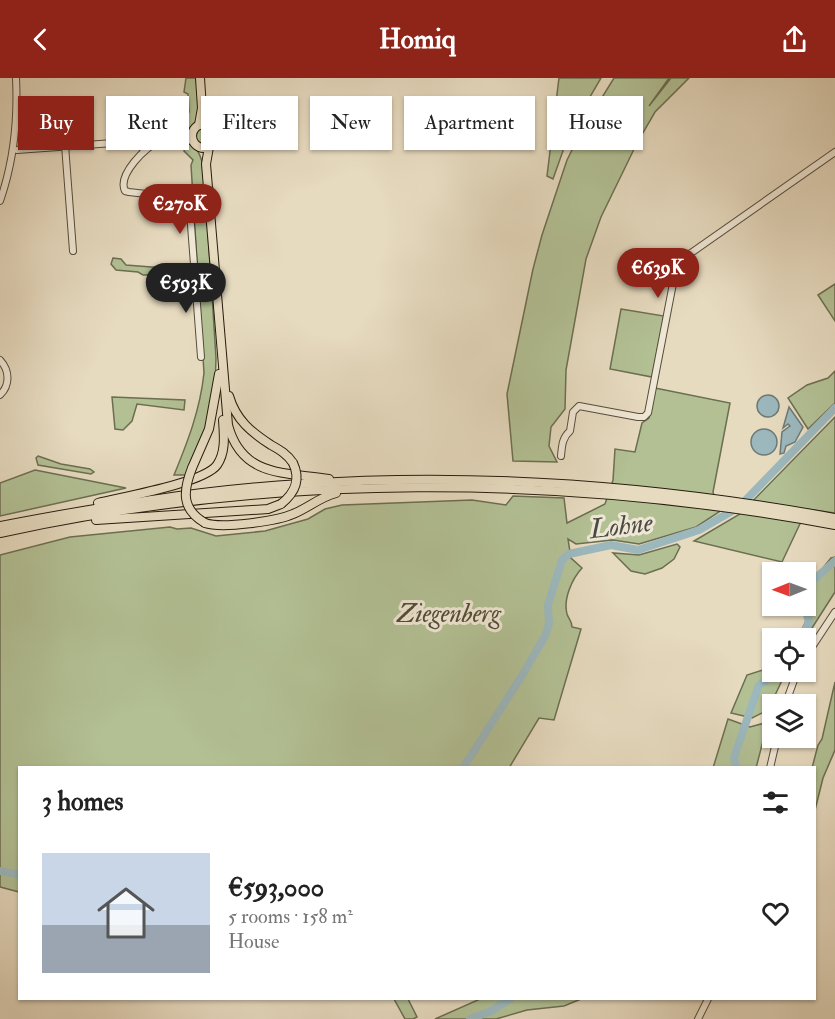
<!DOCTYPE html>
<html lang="en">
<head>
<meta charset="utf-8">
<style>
	body { margin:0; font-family:"IM FELL Double Pica",serif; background:#f6f6f6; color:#222; height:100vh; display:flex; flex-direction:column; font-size:22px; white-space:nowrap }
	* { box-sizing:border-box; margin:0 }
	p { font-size:20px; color:#767676 }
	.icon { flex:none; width:33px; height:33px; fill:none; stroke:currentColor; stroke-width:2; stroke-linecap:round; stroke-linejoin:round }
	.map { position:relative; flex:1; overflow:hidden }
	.side { position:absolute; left:18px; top:688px; width:798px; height:234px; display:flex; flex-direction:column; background:#fff; border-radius:0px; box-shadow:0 2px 4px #0004 }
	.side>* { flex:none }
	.hud { position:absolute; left:18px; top:18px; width:800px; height:54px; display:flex; gap:12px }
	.needle { width:39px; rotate:269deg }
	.controls { position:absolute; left:762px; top:484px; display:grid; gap:12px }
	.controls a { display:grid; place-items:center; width:54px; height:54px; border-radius:0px; background:#fff; box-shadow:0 2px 4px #0004; font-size:30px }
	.price { position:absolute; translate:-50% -51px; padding:0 14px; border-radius:21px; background:#8f2418; color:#fff; font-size:20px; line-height:39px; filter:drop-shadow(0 2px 3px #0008) }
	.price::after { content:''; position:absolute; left:50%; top:36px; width:18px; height:14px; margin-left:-9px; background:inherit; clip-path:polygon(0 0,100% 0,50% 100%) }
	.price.selected { background:#222; color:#fff }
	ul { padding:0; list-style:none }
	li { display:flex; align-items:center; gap:18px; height:150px; padding:0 24px }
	li span { display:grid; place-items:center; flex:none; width:168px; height:120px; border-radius:0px; color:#555 }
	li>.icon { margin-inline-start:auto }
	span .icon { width:72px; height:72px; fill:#fffc; stroke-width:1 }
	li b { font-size:26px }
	h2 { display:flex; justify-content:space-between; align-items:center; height:72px; padding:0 24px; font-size:26px }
	.tag { padding:0 21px; border-radius:0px; background:#fff; box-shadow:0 2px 4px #0004; font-size:21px; line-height:54px }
	.tag.selected { background:#8f2418; color:#fff }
	header { display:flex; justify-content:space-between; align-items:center; height:78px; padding:0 24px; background:#8f2418; color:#fff; font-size:27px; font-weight:700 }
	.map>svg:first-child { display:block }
	.green { fill:#b2c094; stroke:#6c6e51; stroke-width:1.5 }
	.water { fill:#9cb8bd; stroke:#6d7a77; stroke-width:1.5 }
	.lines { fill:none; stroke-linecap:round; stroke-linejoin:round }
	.river { stroke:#9cb8bd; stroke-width:8 }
	.minor-casing { stroke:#574c3a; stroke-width:8 }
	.major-casing { stroke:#271c0e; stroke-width:10 }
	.highway-casing { stroke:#271c0e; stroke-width:10 }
	.minor { stroke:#efe7d5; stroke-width:6 }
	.major { stroke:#e6dabf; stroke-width:8 }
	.highway { stroke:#e6dabf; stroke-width:8 }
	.highway-bridge-casing { stroke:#271c0e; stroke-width:10; stroke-linecap:butt }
	.highway-bridge { stroke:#e6dabf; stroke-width:8 }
	.labels { text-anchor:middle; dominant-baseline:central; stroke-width:6; stroke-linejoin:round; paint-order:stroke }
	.park-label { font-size:26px; font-style:italic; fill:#514d36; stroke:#efe7d5 }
	.water-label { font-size:27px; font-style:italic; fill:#4a4b43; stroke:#efe7d5 }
</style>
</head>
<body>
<header><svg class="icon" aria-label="back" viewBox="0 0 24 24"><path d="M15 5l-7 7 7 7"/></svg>Homiq<svg class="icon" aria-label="share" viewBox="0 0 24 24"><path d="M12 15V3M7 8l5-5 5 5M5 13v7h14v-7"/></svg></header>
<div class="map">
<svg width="835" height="941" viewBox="0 0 835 941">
	<rect width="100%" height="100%" fill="#e6dabf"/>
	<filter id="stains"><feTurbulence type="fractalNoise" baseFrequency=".00333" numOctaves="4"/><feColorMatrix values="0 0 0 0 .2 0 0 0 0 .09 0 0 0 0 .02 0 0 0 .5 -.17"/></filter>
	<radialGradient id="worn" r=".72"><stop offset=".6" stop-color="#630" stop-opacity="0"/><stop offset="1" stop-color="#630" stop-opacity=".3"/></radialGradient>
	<g class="green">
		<path d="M186 0H196C198 19 205 46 184 55L181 47 189 34 188 16 184 14Z"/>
		<polygon points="559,0 601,0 570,53 553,101 547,98"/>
		<polygon points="614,0 669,0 649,28 671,0 689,0 655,34 637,65 601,139 586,181 566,292 565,331 551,349 549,368 557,384 513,383 507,316 533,191 542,157 567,82 583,50"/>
		<circle cx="205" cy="58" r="9"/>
		<path d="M185 63C198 68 201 78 204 92L216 280 215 309 207 348 186 397H174C188 363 200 332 204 295L191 87 193 82 184 73Z"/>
		<polygon points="113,180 121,181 126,187 189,192 188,196 143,197 138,194 116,192 111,186"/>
		<polygon points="835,206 835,243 818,217"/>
		<polygon points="621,231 664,238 652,299 610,291"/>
		<polygon points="835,293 835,325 808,351 788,320 807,307 828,300"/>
		<path d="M655 310 730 325 713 414 719 434 696 449 639 466 613 462 576 466 568 461 571 480 582 490C572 501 563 521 567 536 569 542 572 543 572 549L581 551 554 642 539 640 509 690H20L19 814 0 809V477L70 459 170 449 177 451 191 450 216 458 265 453 308 441 325 431 342 427 472 422 506 427 513 418 564 420 567 445 605 426 613 402 615 371 635 374 642 345 649 340Z"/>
		<polygon points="112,319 185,322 184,332 137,326 132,343 123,352 115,351"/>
		<polygon points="835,339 835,435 807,431 782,484 694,463 740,436"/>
		<polygon points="38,378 61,386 90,391 94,394 91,396 38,387 36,380"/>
		<polygon points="35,392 126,410 0,438 0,405"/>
		<polygon points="677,466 680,469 674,481 662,490 645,496 631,493 613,475 639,477"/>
		<polygon points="835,479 835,514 805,561 797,561 807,541 804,528 806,528 806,504 814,501 831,480"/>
		<polygon points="772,560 778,561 772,561 772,594 786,594 768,632 752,640 731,635 747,597 763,592"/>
		<polygon points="835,604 835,672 823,700 815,732 814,690 812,690 818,667 822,661"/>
		<polygon points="728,641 750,649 768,644 756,690 713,690"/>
		<polygon points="394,921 408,921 417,939 413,941 405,941"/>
		<polygon points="480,921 581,921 564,928 527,932 496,941 435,941"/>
	</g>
	<g class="water">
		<circle cx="768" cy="328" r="11"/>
		<polygon points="789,329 803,349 795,364 786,368 784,375 780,376 782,354 790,348 788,346 783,350"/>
		<circle cx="764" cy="364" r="13"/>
	</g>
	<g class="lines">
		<g class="river">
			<polyline points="806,507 810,505 835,483"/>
			<polyline points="800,561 809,545 805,528"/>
			<polyline points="463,690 523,596 545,558 549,546 548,527 562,482 569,476 611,467 638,472 699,452 739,429 835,330"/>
			<polyline points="736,690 734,679 759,607 772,598 772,568"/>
			<polyline points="0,793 20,797"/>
			<polyline points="470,941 491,933 510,921"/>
		</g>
		<defs>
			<g id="minor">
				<path d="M193 55C182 60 171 59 160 63 146 68 117 97 125 113L129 114 189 121 201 279"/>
				<polyline points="181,61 193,63"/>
				<polyline points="65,67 73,173"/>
				<polyline points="17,72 127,64 134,64 145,72"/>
				<path d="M0 123C14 83 18 41 16 0"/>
				<path d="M0 282C10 293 10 307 0 317"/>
				<path d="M561 378C562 368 562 360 570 353L573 334 579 328 638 339H644L648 335 676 190 681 182 835 74"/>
				<polyline points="806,578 835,534"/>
				<polyline points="785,627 797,594"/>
				<polyline points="770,690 777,660"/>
				<polyline points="698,941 708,921"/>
			</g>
			<g id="major">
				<circle cx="204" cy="58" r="12"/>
				<polyline points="199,47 202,30 200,0"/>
			</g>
			<g id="highway">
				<path d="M209 69 206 86 228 347C242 400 286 394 329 401"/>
				<path d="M229 318C236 342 251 354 271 367 280 372 287 376 293 385"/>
				<polyline points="192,390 209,351 219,296"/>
				<path d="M98 425C122 419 204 405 217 387 226 374 224 357 223 342"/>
				<polyline points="96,442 268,431 281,426"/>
				<path d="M205 445C222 451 277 443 293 436 308 430 320 419 336 415"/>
				<path d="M0 448C100 429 200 412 301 406 480 394 659 408 835 440"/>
				<path d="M0 455C275 395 559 396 835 447"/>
			</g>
		</defs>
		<use href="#minor" class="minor-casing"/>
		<use href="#major" class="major-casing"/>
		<use href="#highway" class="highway-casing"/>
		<use href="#minor" class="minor"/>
		<use href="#major" class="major"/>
		<use href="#highway" class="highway"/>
		<defs>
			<g id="highway-bridge">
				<path d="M192 390C183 413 181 431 205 445"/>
				<path d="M281 426C295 415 301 402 293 385"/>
			</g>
		</defs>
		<use href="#highway-bridge" class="highway-bridge-casing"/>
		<use href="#highway-bridge" class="highway-bridge"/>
	</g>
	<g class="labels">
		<g class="park-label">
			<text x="449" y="536">Ziegenberg</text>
		</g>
		<g class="water-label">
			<text transform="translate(621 448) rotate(-7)">Lohne</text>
		</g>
	</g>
	<rect width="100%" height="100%" filter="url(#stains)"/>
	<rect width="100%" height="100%" fill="url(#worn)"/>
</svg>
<div class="controls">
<a><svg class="needle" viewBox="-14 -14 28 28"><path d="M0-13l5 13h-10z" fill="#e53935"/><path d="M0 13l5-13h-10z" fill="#767676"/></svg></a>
<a><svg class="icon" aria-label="locate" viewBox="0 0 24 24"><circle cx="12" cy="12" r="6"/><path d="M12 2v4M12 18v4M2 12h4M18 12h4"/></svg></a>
<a><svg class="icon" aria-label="layers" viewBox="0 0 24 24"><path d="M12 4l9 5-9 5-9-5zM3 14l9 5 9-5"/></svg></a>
</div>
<b class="price" style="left:180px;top:157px">€270K</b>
<b class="price" style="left:658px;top:221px">€639K</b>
<b class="price selected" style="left:186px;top:236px">€593K</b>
<div class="hud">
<a class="tag selected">Buy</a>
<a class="tag">Rent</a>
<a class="tag">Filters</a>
<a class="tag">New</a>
<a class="tag">Apartment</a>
<a class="tag">House</a>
</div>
<section class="side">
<h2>3 homes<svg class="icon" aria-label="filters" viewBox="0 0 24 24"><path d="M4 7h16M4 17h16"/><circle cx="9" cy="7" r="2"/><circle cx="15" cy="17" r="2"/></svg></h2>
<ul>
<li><span style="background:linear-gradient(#c9d6e8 60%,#9aa5b1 0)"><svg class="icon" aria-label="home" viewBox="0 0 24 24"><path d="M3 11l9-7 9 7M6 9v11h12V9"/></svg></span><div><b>€593,000</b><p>5 rooms · 158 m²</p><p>House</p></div><svg class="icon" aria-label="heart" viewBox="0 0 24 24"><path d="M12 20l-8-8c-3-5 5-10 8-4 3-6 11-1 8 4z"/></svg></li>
</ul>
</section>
</div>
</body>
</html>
